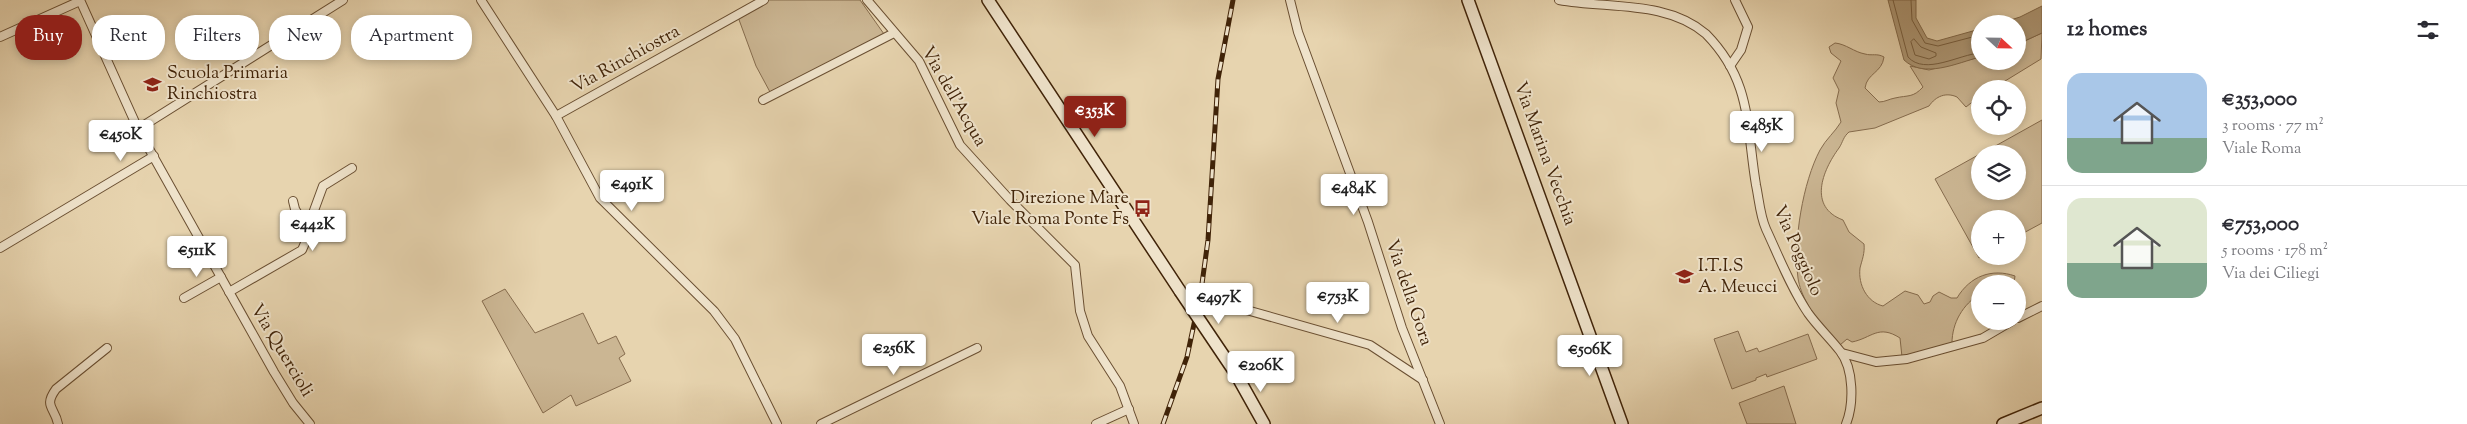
<!DOCTYPE html>
<html lang="en">
<head>
<meta charset="utf-8">
<style>
	body { margin:0; font-family:"Sorts Mill Goudy",serif; background:#f2f2f3; color:#2b2b33; height:100vh; display:flex; flex-direction:column; font-size:19px; white-space:nowrap }
	* { box-sizing:border-box; margin:0 }
	p { font-size:16px; color:#7c7c81 }
	.icon { flex:none; width:28px; height:28px; fill:none; stroke:currentColor; stroke-width:2; stroke-linecap:round; stroke-linejoin:round }
	.map { position:relative; flex:1; overflow:hidden }
	.details { display:flex; flex-direction:column; background:#fff; width:425px }
	.details>* { flex:none }
	.top-card { position:absolute; left:15px; top:15px; width:475px; height:45px; display:flex; gap:10px }
	.needle { width:32px; rotate:112deg }
	.controls { position:absolute; left:1971px; top:15px; display:grid; gap:10px }
	.controls a { display:grid; place-items:center; width:55px; height:55px; border-radius:50%; background:#fff; box-shadow:0 2px 8px #0003; font-size:25px }
	.price { position:absolute; translate:-50% -42px; padding:0 11px; border-radius:5px; background:#fff; color:#222; font-size:16px; line-height:32px; filter:drop-shadow(0 1px 2px #0008) }
	.price::after { content:''; position:absolute; left:50%; top:30px; width:15px; height:11px; margin-left:-8px; background:inherit; clip-path:polygon(0 0,100% 0,50% 100%) }
	.price.selected { background:#8f2418; color:#fff }
	ul { padding:0; list-style:none }
	li { display:flex; align-items:center; gap:15px; height:125px; padding:0 25px }
	li+li { border-top:1px solid #e1e1e2 }
	li span { display:grid; place-items:center; flex:none; width:140px; height:100px; border-radius:15px; color:#555 }
	li>.icon { margin-inline-start:auto }
	span .icon { width:60px; height:60px; fill:#fffc; stroke-width:1 }
	li b { font-size:21px }
	h2 { display:flex; justify-content:space-between; align-items:center; height:60px; padding:0 25px; font-size:21px }
	.tag { padding:0 18px; border-radius:20px; background:#fff; box-shadow:0 2px 8px #0003; font-size:18px; line-height:45px }
	.tag.selected { background:#8f2418; color:#fff }
	main { display:flex; flex:1; min-height:0 }
	.map>svg:first-child { display:block }
	.green { fill:#cbb693; stroke:#866c4e }
	.water { fill:#ae9876; stroke:#82694a }
	.lines { fill:none; stroke-linecap:round; stroke-linejoin:round }
	.shore { stroke:#775e3f; stroke-width:1 }
	.minor-casing { stroke:#6a4f32; stroke-width:10 }
	.secondary-casing { stroke:#402308; stroke-width:14 }
	.minor { stroke:#efe3cb; stroke-width:8 }
	.secondary { stroke:#efe3cb; stroke-width:11 }
	.rail-casing { stroke:#402308; stroke-width:5 }
	.rail { stroke:#efe3cb; stroke-width:3; stroke-dasharray:9; stroke-linecap:butt }
	.secondary-bridge-casing { stroke:#402308; stroke-width:14; stroke-linecap:butt }
	.secondary-bridge { stroke:#efe3cb; stroke-width:11 }
	.labels { text-anchor:middle; dominant-baseline:central; stroke-width:4; stroke-linejoin:round; paint-order:stroke }
	.street-label { font-size:18px; fill:#402308; stroke:#efe3cb }
	.poi-label { font-size:18px; fill:#402308; stroke:#efe3cb; text-anchor:start }
</style>
</head>
<body>
<main>
<div class="map">
<svg width="2042" height="424" viewBox="0 0 2042 424">
	<rect width="100%" height="100%" fill="#e7d4af"/>
	<filter id="stains"><feTurbulence type="fractalNoise" baseFrequency=".004" numOctaves="4"/><feColorMatrix values="0 0 0 0 .2 0 0 0 0 .09 0 0 0 0 .02 0 0 0 .5 -.17"/></filter>
	<radialGradient id="worn" r=".72"><stop offset=".6" stop-color="#630" stop-opacity="0"/><stop offset="1" stop-color="#630" stop-opacity=".3"/></radialGradient>
	<g class="green">
		<polygon points="768,0 860,0 884,34 770,92 756,66 738,17"/>
		<path d="M2042 33 2041 59 1992 89H1980V96L1966 107 1957 97C1946 92 1936 96 1929 106L1875 128 1849 132C1843 137 1843 142 1839 148 1822 171 1808 207 1843 220L1849 232 1864 244C1865 253 1862 260 1860 268 1858 285 1867 302 1883 306L1905 291 1918 295 1924 304 1930 302 1933 296 1939 292 1951 298H1957C1970 276 1992 268 2015 276L2014 283 1980 284V294C1963 304 1952 323 1952 343L1902 357 1900 338C1878 324 1872 338 1852 342L1847 339 1840 345C1829 332 1814 319 1807 303 1803 296 1799 286 1798 278 1793 241 1803 182 1820 150 1826 139 1835 132 1841 122L1836 103 1839 90 1833 78 1841 61 1831 53 1829 47 1835 43C1846 44 1854 52 1865 54 1872 56 1877 53 1884 57 1882 73 1867 73 1865 88L1879 102C1885 102 1889 99 1895 98 1908 95 1913 98 1923 87L1910 66 1929 70 1980 57V61H2018V44Z"/>
		<polygon points="2042,120 2042,223 2018,236 2018,219 1980,219 1982,256 1979,258 1935,179 1980,154 1980,191 2018,191 2018,154 1981,154"/>
		<polygon points="505,289 535,333 583,313 598,344 616,336 625,354 619,358 631,381 576,406 571,395 543,413 482,301"/>
		<polygon points="1738,331 1746,352 1757,348 1759,352 1808,334 1817,359 1767,377 1766,374 1756,378 1756,380 1732,389 1714,339"/>
		<polygon points="1784,386 1796,424 1747,424 1739,403"/>
	</g>
	<g class="water">
		<path d="M1888 0H1916V18L1927 38 1937 41 1980 29V57C1957 63 1924 79 1904 60Z"/>
		<polygon points="2042,6 2042,33 2018,44 2018,24 1998,24 2020,17"/>
	</g>
	<g class="lines">
		<g class="shore">
			<path d="M1893 0 1908 57C1925 76 1960 54 1980 53"/>
			<polyline points="1911,0 1912,20 1925,43 1938,46 1980,35"/>
			<polygon points="1914,39 1921,47 1936,53 1936,56 1929,59 1915,55 1911,42"/>
		</g>
		<defs>
			<g id="minor">
				<polyline points="80,0 138,129 274,372 293,403 310,424"/>
				<polyline points="481,0 556,116 600,198 714,311 735,339 777,424"/>
				<polyline points="867,0 919,61 960,145 1010,200 1075,265 1080,311 1088,336 1120,386 1134,424"/>
				<polyline points="1290,0 1298,32 1368,222 1402,328 1440,424"/>
				<path d="M1559 0C1608 9 1666 0 1706 34 1752 81 1746 125 1756 185 1759 199 1760 216 1766 229 1779 257 1791 288 1808 313 1818 327 1830 338 1840 351 1854 369 1854 404 1846 424"/>
				<polyline points="0,37 80,1"/>
				<polyline points="1730,66 1741,50 1748,27 1735,0"/>
				<polyline points="763,100 894,33"/>
				<polyline points="556,116 764,0"/>
				<polyline points="138,129 343,0"/>
				<polyline points="293,201 295,209 309,233"/>
				<polyline points="0,248 154,156"/>
				<polyline points="229,292 302,250 314,222 312,216 323,186 352,168"/>
				<polyline points="184,298 221,277"/>
				<polyline points="1236,307 1370,345 1423,380"/>
				<polyline points="2018,318 2042,306"/>
				<polyline points="1842,353 1876,362 1907,359 1983,338 2012,321"/>
				<path d="M58 424C55 407 43 407 56 389L107 348"/>
				<polyline points="821,424 977,348"/>
				<polyline points="1096,424 1129,409"/>
			</g>
			<g id="secondary">
				<polyline points="988,0 1180,291"/>
				<polyline points="1468,0 1622,424"/>
				<polyline points="1236,374 1264,424"/>
				<polyline points="2003,424 2042,408"/>
			</g>
		</defs>
		<use href="#minor" class="minor-casing"/>
		<use href="#secondary" class="secondary-casing"/>
		<use href="#minor" class="minor"/>
		<use href="#secondary" class="secondary"/>
		<defs>
			<polyline id="rail" points="1163,424 1187,357 1201,291 1208,240 1218,79 1233,0"/>
		</defs>
		<use href="#rail" class="rail-casing"/>
		<use href="#rail" class="rail"/>
		<defs>
			<polyline id="secondary-bridge" points="1180,291 1236,374"/>
		</defs>
		<use href="#secondary-bridge" class="secondary-bridge-casing"/>
		<use href="#secondary-bridge" class="secondary-bridge"/>
	</g>
	<defs>
		<symbol id="school-bare" viewBox="-9 -9 18 18"><path d="M0-5L7-2L0 1L-7-2ZM-4 1L0 2.5L4 1V4Q0 6-4 4Z" fill="#8f2418" stroke="#efe3cb" stroke-width="2.5" paint-order="stroke"/></symbol>
		<symbol id="bus-bare" viewBox="-9 -9 18 18"><path d="M-5-6H5V4H4V6H2V4H-2V6H-4V4H-5ZM-3.5-4V0h7V-4ZM-3.5 1.2v1.5H-2V1.2ZM2 1.2v1.5H3.5V1.2Z" fill="#8f2418" stroke="#efe3cb" stroke-width="2.5" paint-order="stroke"/></symbol>
	</defs>
	<g fill-rule="evenodd">
		<use href="#school-bare" x="140" y="72" width="25" height="25"/>
		<use href="#bus-bare" x="1130" y="196" width="25" height="25"/>
		<use href="#school-bare" x="1672" y="264" width="25" height="25"/>
	</g>
	<g class="labels">
		<g class="street-label">
			<text transform="translate(626 60) rotate(-29)">Via Rinchiostra</text>
			<text transform="translate(953 97) rotate(60)">Via dell'Acqua</text>
			<text transform="translate(1544 154) rotate(70)">Via Marina Vecchia</text>
			<text transform="translate(1797 251) rotate(66)">Via Poggiolo</text>
			<text transform="translate(1408 293) rotate(71)">Via della Gora</text>
			<text transform="translate(281 351) rotate(59)">Via Quercioli</text>
		</g>
		<g class="poi-label">
			<text x="167" y="74">Scuola Primaria<tspan x="167" dy="21">Rinchiostra</tspan></text>
			<text x="1129" y="199" text-anchor="end">Direzione Mare<tspan x="1129" dy="21">Viale Roma Ponte Fs</tspan></text>
			<text x="1698" y="267">I.T.I.S<tspan x="1698" dy="21">A. Meucci</tspan></text>
		</g>
	</g>
	<rect width="100%" height="100%" filter="url(#stains)"/>
	<rect width="100%" height="100%" fill="url(#worn)"/>
</svg>
<div class="controls">
<a><svg class="needle" viewBox="-14 -14 28 28"><path d="M0-13l5 13h-10z" fill="#e53935"/><path d="M0 13l5-13h-10z" fill="#7c7c81"/></svg></a>
<a><svg class="icon" aria-label="locate" viewBox="0 0 24 24"><circle cx="12" cy="12" r="6"/><path d="M12 2v4M12 18v4M2 12h4M18 12h4"/></svg></a>
<a><svg class="icon" aria-label="layers" viewBox="0 0 24 24"><path d="M12 4l9 5-9 5-9-5zM3 14l9 5 9-5"/></svg></a>
<a>+</a>
<a>−</a>
</div>
<b class="price selected" style="left:1095px;top:138px">€353K</b>
<b class="price" style="left:1762px;top:153px">€485K</b>
<b class="price" style="left:121px;top:162px">€450K</b>
<b class="price" style="left:632px;top:212px">€491K</b>
<b class="price" style="left:1354px;top:216px">€484K</b>
<b class="price" style="left:313px;top:252px">€442K</b>
<b class="price" style="left:197px;top:278px">€511K</b>
<b class="price" style="left:1338px;top:324px">€753K</b>
<b class="price" style="left:1219px;top:325px">€497K</b>
<b class="price" style="left:894px;top:376px">€256K</b>
<b class="price" style="left:1590px;top:377px">€506K</b>
<b class="price" style="left:1261px;top:393px">€206K</b>
<div class="top-card">
<a class="tag selected">Buy</a>
<a class="tag">Rent</a>
<a class="tag">Filters</a>
<a class="tag">New</a>
<a class="tag">Apartment</a>
</div>
</div>
<section class="details">
<h2>12 homes<svg class="icon" aria-label="filters" viewBox="0 0 24 24"><path d="M4 7h16M4 17h16"/><circle cx="9" cy="7" r="2"/><circle cx="15" cy="17" r="2"/></svg></h2>
<ul>
<li><span style="background:linear-gradient(#a9c7e8 65%,#7fa58c 0)"><svg class="icon" aria-label="home" viewBox="0 0 24 24"><path d="M3 11l9-7 9 7M6 9v11h12V9"/></svg></span><div><b>€353,000</b><p>3 rooms · 77 m²</p><p>Viale Roma</p></div></li>
<li><span style="background:linear-gradient(#dfe7d0 65%,#7fa58c 0)"><svg class="icon" aria-label="home" viewBox="0 0 24 24"><path d="M3 11l9-7 9 7M6 9v11h12V9"/></svg></span><div><b>€753,000</b><p>5 rooms · 178 m²</p><p>Via dei Ciliegi</p></div></li>
</ul>
</section>
</main>
</body>
</html>
